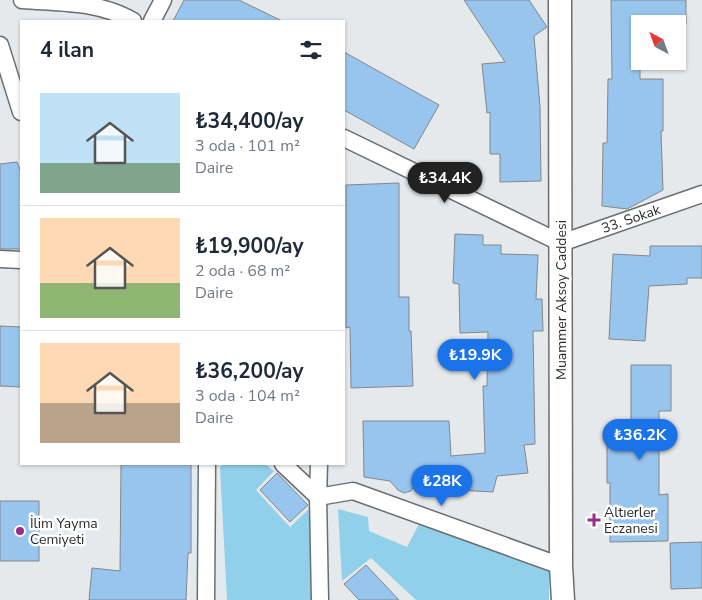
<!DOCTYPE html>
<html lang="tr">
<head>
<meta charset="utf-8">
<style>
	body { margin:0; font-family:"Nunito Sans",sans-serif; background:#f6f6f7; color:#1f2937; height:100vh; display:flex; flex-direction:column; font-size:19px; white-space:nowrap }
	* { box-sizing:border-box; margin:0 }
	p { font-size:16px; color:#747a83 }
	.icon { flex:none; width:28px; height:28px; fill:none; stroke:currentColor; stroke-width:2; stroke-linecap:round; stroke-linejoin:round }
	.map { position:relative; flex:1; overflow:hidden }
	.drawer { position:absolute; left:20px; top:20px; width:325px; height:445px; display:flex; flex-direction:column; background:#fff; border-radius:0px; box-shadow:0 1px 4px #0004 }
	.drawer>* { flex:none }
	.needle { width:32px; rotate:319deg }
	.controls { position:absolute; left:631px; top:15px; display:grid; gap:10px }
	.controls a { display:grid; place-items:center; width:55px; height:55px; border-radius:0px; background:#fff; box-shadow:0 1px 4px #0004; font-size:25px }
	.price { position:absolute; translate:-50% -42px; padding:0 11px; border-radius:18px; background:#1a73e8; color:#fff; font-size:16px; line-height:32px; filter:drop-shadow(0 1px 2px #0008) }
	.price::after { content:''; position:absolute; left:50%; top:30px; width:15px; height:11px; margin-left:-8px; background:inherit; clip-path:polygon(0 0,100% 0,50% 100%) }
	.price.active { background:#222; color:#fff }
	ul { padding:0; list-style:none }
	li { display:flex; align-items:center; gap:15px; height:125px; padding:0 20px }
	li+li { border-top:1px solid #e0e1e3 }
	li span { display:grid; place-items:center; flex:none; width:140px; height:100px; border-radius:0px; color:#555 }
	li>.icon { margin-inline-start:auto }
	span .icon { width:60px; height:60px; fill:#fffc; stroke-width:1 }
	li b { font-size:21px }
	h2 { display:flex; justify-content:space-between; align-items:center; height:60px; padding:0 20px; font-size:21px }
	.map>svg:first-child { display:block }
	.green { fill:#90d0ea }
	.building { fill:#98c5ee; stroke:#848789 }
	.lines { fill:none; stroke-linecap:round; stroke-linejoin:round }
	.minor-casing { stroke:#6b6e70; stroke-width:19 }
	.secondary-casing { stroke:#6b6e70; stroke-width:25 }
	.minor { stroke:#fff; stroke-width:16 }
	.secondary { stroke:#fff; stroke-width:22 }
	.poi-dot { fill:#9a2b8a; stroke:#fff; stroke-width:2 }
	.labels { text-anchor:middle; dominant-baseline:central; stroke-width:5; stroke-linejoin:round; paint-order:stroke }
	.street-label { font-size:14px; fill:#292b2b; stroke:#fff }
	.poi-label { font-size:14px; fill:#292b2b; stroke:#fff; text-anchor:start }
</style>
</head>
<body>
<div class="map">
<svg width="702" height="600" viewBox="0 0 702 600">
	<rect width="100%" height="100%" fill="#e5e9eb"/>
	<g class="green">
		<polygon points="223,464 265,464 274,471 256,490 290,527 309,509 317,516 313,600 227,600 220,467"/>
		<polygon points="338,509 368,517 369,531 407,547 424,514 549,559 549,600 416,600 371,558 342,581"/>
	</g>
	<g class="building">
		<polygon points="184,0 239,0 282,21 173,21"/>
		<polygon points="464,0 529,0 547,27 534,36 540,107 541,181 500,182 500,154 490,154 490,112 487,113 482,64 505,62"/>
		<polygon points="611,0 686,0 686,24 640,24 640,79 663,79 663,131 661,131 663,190 627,209 602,206 603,143 607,143 608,79 612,79"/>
		<polygon points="344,52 439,105 414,149 344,110"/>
		<polygon points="17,162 21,172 21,249 0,249 0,164"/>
		<polygon points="399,183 399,297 409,297 409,331 411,331 413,386 351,388 350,327 346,328 346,185"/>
		<polygon points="455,234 483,235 483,245 501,245 501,254 538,255 536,299 542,299 543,331 533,331 535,444 524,445 528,473 497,476 493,492 457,490 443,477 436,494 418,479 411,491 404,493 398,490 390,481 364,477 363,421 449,421 451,456 485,453 483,386 487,386 488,332 460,333 459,284 453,283"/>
		<polygon points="650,246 702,246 702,278 687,278 687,284 649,286 645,341 609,339 613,254 650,256"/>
		<polygon points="0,326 21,327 21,387 0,386"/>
		<polygon points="631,365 671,365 671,411 659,411 659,495 668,494 668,541 610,542 610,483 607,483 607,430 631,430"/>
		<polygon points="121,464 191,464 191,553 188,553 186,600 89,600 92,568 120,571"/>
		<polygon points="277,473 308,505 290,522 260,490"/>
		<rect x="0" y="501" width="39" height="60"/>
		<polygon points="702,542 702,588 671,589 670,543"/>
		<polygon points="366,565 399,600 359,600 344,584"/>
	</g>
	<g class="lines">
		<defs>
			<g id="minor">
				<path d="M22 0C60 3 99 1 133 21"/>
				<polyline points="152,21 163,0"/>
				<polyline points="0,45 21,112"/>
				<polyline points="344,138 561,243 702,194"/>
				<polyline points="0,259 21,260"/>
				<polyline points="283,464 318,497 320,600"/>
				<polyline points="319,464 318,497 353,491 561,566"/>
				<polyline points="206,600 207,464"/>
			</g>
			<polyline id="secondary" points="560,0 561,566 563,600"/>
		</defs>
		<use href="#minor" class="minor-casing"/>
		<use href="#secondary" class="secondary-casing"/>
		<use href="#minor" class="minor"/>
		<use href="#secondary" class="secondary"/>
	</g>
	<g class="poi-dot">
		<path d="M591.5 512.5h5v5h5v5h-5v5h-5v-5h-5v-5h5z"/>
		<circle cx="20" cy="531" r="5"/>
	</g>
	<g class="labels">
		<g class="street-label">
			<text transform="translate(631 219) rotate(-19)">33. Sokak</text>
			<text transform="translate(561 300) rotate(-90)">Muammer Aksoy Caddesi</text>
		</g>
		<g class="poi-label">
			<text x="604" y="512">Altıerler<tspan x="604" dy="16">Eczanesi</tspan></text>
			<text x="30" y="523">İlim Yayma<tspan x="30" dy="16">Cemiyeti</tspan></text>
		</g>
	</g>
</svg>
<div class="controls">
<a><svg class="needle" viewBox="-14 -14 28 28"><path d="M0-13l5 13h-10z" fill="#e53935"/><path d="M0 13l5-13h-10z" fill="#747a83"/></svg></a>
</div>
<b class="price active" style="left:445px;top:204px">₺34.4K</b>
<b class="price" style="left:475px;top:381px">₺19.9K</b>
<b class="price" style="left:640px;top:461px">₺36.2K</b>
<b class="price" style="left:442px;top:507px">₺28K</b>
<section class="drawer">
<h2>4 ilan<svg class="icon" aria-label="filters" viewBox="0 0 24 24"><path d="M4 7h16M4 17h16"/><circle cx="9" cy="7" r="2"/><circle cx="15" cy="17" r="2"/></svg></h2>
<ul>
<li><span style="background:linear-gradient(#bfe0f5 70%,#7fa58c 0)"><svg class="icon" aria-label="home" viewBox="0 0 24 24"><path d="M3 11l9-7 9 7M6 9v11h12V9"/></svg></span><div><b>₺34,400/ay</b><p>3 oda · 101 m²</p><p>Daire</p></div></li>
<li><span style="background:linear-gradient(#ffd9b3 65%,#8fb573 0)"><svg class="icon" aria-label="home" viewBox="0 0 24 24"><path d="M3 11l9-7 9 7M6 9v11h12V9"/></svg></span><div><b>₺19,900/ay</b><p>2 oda · 68 m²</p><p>Daire</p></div></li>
<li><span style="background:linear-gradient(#ffd9b3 60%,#b9a48a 0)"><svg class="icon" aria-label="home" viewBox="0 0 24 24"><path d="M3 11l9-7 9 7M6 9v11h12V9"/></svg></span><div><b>₺36,200/ay</b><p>3 oda · 104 m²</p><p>Daire</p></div></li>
</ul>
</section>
</div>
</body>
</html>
